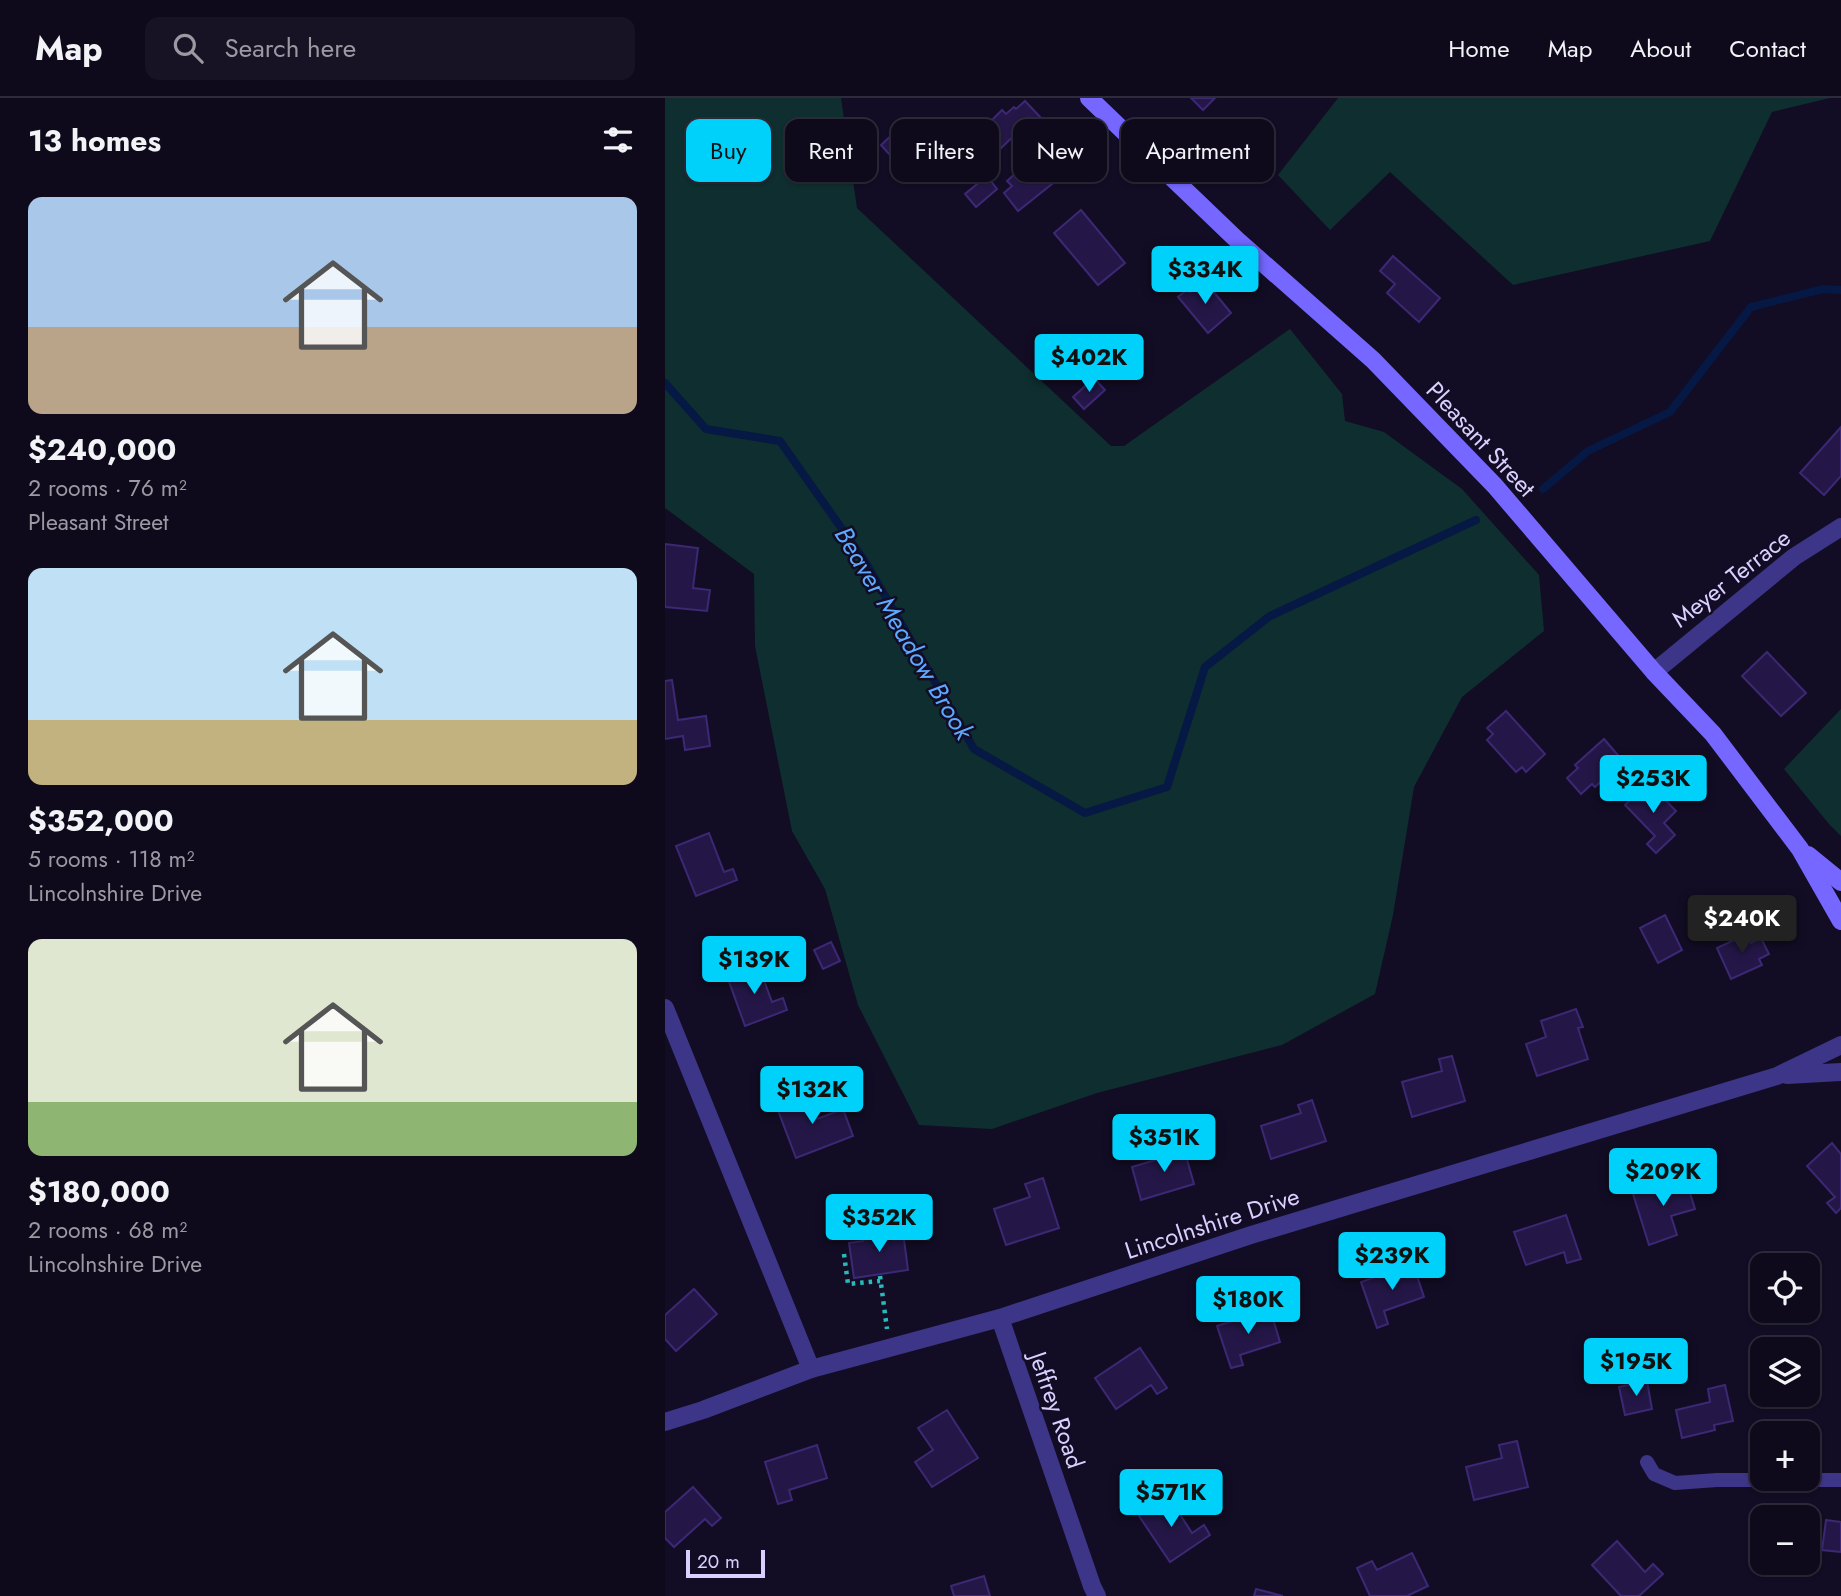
<!DOCTYPE html>
<html lang="en">
<head>
<meta charset="utf-8">
<style>
	body { margin:0; font-family:Jost,sans-serif; background:#171324; color:#f1f3f6; height:100vh; display:flex; flex-direction:column; font-size:26px; white-space:nowrap }
	* { box-sizing:border-box; margin:0 }
	p { font-size:23px; color:#9b9aa3 }
	.icon { flex:none; width:38px; height:38px; fill:none; stroke:currentColor; stroke-width:2; stroke-linecap:round; stroke-linejoin:round }
	.map { position:relative; flex:1; overflow:hidden }
	.side { display:flex; flex-direction:column; background:#0e0a1b; width:665px }
	.side>* { flex:none }
	.guide { position:absolute; left:21px; top:21px; width:665px; height:63px; display:flex; gap:14px }
	.controls { position:absolute; left:1085px; top:1155px; display:grid; gap:14px }
	.controls a { display:grid; place-items:center; width:70px; height:70px; border-radius:14px; background:#0e0a1b; box-shadow:0 2px 5px #0004,0 0 0 2px #2e2b3a; font-size:35px }
	.scale { position:absolute; left:21px; bottom:18px; width:79px; box-sizing:border-box; padding-left:7px; border:4px solid #d9d0ff; border-top:0; font-size:19px; line-height:24px; white-space:nowrap; color:#d9d0ff; -webkit-text-stroke:5px #120d24; paint-order:stroke }
	.price { position:absolute; translate:-50% -60px; padding:0 16px; border-radius:7px; background:#00d1fb; color:#111; font-size:23px; line-height:46px; filter:drop-shadow(0 2px 4px #0008) }
	.price::after { content:''; position:absolute; left:50%; top:42px; width:21px; height:16px; margin-left:-10px; background:inherit; clip-path:polygon(0 0,100% 0,50% 100%) }
	.price.current { background:#222; color:#fff }
	ul { padding:0; list-style:none }
	li { display:grid; align-content:center; gap:14px; height:371px; padding:0 28px }
	li span { display:grid; place-items:center; height:217px; border-radius:14px; color:#555 }
	li>.icon { margin-inline-start:auto }
	span .icon { width:126px; height:126px; fill:#fffc; stroke-width:1 }
	li b { font-size:30px }
	h2 { display:flex; justify-content:space-between; align-items:center; height:84px; padding:0 28px; font-size:30px }
	.pill { padding:0 24px; border-radius:14px; background:#0e0a1b; box-shadow:0 2px 5px #0004,0 0 0 2px #2e2b3a; font-size:24px; line-height:63px }
	.pill.current { background:#00d1fb; color:#111 }
	header { display:flex; align-items:center; gap:42px; box-sizing:border-box; height:98px; padding:0 35px; background:#0e0a1b; border-bottom:2px solid #2e2b3a }
	header strong { font-size:33px }
	nav { display:flex; gap:38px; margin-inline-start:auto; font-size:24px }
	.search { width:490px; height:63px; background:#171324; display:flex; align-items:center; gap:18px; box-sizing:border-box; padding:0 24px; border-radius:14px; color:#9b9aa3; font-size:26px }
	main { display:flex; flex:1; min-height:0 }
	.map>svg:first-child { display:block }
	.green { fill:#0f2e2f }
	.lines { fill:none; stroke-linecap:round; stroke-linejoin:round }
	.stream { stroke:#061844; stroke-width:8 }
	.building { fill:#241747; stroke:#3c2874; stroke-width:2 }
	.path { stroke:#26bbbd; stroke-width:4.5; stroke-dasharray:3.5 5; stroke-linecap:butt }
	.lane { stroke:#3d3587; stroke-width:14 }
	.street { stroke:#3d3587; stroke-width:18 }
	.secondary { stroke:#7567ff; stroke-width:18 }
	.labels { text-anchor:middle; dominant-baseline:central; stroke-width:5; stroke-linejoin:round; paint-order:stroke }
	.street-label { font-size:24px; fill:#d9d0ff; stroke:#120d24 }
	.water-label { font-size:26px; font-style:italic; fill:#5ea9ff; stroke:#120d24 }
</style>
</head>
<body>
<header>
<strong>Map</strong>
<div class="search"><svg class="icon" aria-label="search" viewBox="0 0 24 24"><circle cx="10" cy="10" r="6"/><path d="M15 15l6 6"/></svg>Search here</div>
<nav><a>Home</a><a>Map</a><a>About</a><a>Contact</a></nav>
</header>
<main>
<section class="side">
<h2>13 homes<svg class="icon" aria-label="filters" viewBox="0 0 24 24"><path d="M4 7h16M4 17h16"/><circle cx="9" cy="7" r="2"/><circle cx="15" cy="17" r="2"/></svg></h2>
<ul>
<li><span style="background:linear-gradient(#a9c7e8 60%,#b9a48a 0)"><svg class="icon" aria-label="home" viewBox="0 0 24 24"><path d="M3 11l9-7 9 7M6 9v11h12V9"/></svg></span><div><b>$240,000</b><p>2 rooms · 76 m²</p><p>Pleasant Street</p></div></li>
<li><span style="background:linear-gradient(#bfe0f5 70%,#c2b280 0)"><svg class="icon" aria-label="home" viewBox="0 0 24 24"><path d="M3 11l9-7 9 7M6 9v11h12V9"/></svg></span><div><b>$352,000</b><p>5 rooms · 118 m²</p><p>Lincolnshire Drive</p></div></li>
<li><span style="background:linear-gradient(#dfe7d0 75%,#8fb573 0)"><svg class="icon" aria-label="home" viewBox="0 0 24 24"><path d="M3 11l9-7 9 7M6 9v11h12V9"/></svg></span><div><b>$180,000</b><p>2 rooms · 68 m²</p><p>Lincolnshire Drive</p></div></li>
</ul>
</section>
<div class="map">
<svg width="1176" height="1498" viewBox="0 0 1176 1498">
	<rect width="100%" height="100%" fill="#120d24"/>
	<g class="green">
		<polygon points="0,0 176,0 192,110 446,348 459,348 625,231 677,296 680,323 719,334 797,391 874,477 879,533 797,599 749,689 728,817 710,896 617,947 432,995 327,1031 254,1027 193,907 160,791 127,733 90,548 89,476 0,410"/>
		<polygon points="673,0 1165,0 1107,14 1045,143 848,187 725,74 665,132 613,77"/>
		<polygon points="1176,611 1176,738 1164,726 1119,671"/>
	</g>
	<g class="lines">
		<g class="stream">
			<polyline points="0,285 41,331 115,343 201,465 309,651 420,715 502,689 540,569 605,518 811,422"/>
			<polyline points="878,391 923,353 1005,314 1086,209 1158,191 1176,192"/>
		</g>
	</g>
	<g class="building">
		<polygon points="526,0 550,0 538,12"/>
		<polygon points="360,3 378,22 363,36 357,30 334,52 316,33 337,12 341,16 349,9 351,11"/>
		<polygon points="230,34 239,45 225,57 216,47"/>
		<polygon points="381,58 397,78 353,113 339,95 347,88 342,83 353,73 356,78"/>
		<polygon points="322,78 332,91 311,109 300,96"/>
		<polygon points="416,112 460,165 433,187 389,135"/>
		<polygon points="728,158 775,200 754,224 722,195 730,186 715,173"/>
		<polygon points="539,182 566,215 543,235 513,199 523,191 525,194"/>
		<polygon points="429,280 440,292 419,311 408,299"/>
		<polygon points="1176,329 1176,378 1159,397 1135,375"/>
		<polygon points="0,446 33,450 28,490 45,492 42,513 0,509"/>
		<polygon points="1102,554 1141,595 1116,618 1077,578"/>
		<polygon points="7,582 13,622 41,618 45,648 20,652 18,638 0,641 0,583"/>
		<polygon points="841,613 880,656 861,674 857,669 851,674 822,642 828,636 822,630"/>
		<polygon points="939,641 958,663 930,689 927,686 916,696 902,680 913,670 910,667"/>
		<polygon points="983,684 1011,713 999,725 1010,737 991,755 982,746 990,738 960,707"/>
		<polygon points="44,735 59,774 68,771 72,782 31,798 11,748"/>
		<polygon points="1000,817 1017,852 993,865 975,830"/>
		<polygon points="1082,836 1086,845 1096,840 1104,856 1094,861 1097,867 1066,881 1052,850"/>
		<polygon points="166,844 175,863 158,871 149,852"/>
		<polygon points="93,866 107,904 118,900 122,912 80,928 62,878"/>
		<polygon points="911,911 918,929 913,930 923,961 872,978 861,946 881,939 876,923"/>
		<polygon points="787,958 800,1003 747,1019 737,984 777,973 774,961"/>
		<polygon points="142,995 152,1021 178,1011 188,1038 131,1060 111,1007"/>
		<polygon points="647,1002 661,1043 606,1061 596,1028 636,1015 633,1007"/>
		<polygon points="517,1044 529,1086 476,1102 467,1069 507,1057 504,1048"/>
		<polygon points="1167,1045 1176,1056 1176,1110 1171,1115 1162,1105 1170,1099 1142,1068"/>
		<polygon points="1020,1079 1030,1111 1006,1118 1012,1137 984,1147 968,1096"/>
		<polygon points="378,1080 394,1130 341,1147 329,1111 365,1099 360,1086"/>
		<polygon points="901,1117 916,1161 902,1165 899,1154 861,1167 849,1134"/>
		<polygon points="237,1126 243,1172 189,1180 184,1145 198,1143 197,1135 209,1133 210,1140 225,1138 224,1128"/>
		<polygon points="748,1166 759,1199 719,1213 723,1226 712,1230 696,1184"/>
		<polygon points="29,1191 52,1216 11,1253 0,1241 0,1217"/>
		<polygon points="605,1211 615,1244 575,1257 578,1267 566,1270 552,1228"/>
		<polygon points="475,1250 502,1290 492,1296 486,1287 451,1311 430,1280"/>
		<polygon points="982,1283 987,1311 960,1317 954,1289"/>
		<polygon points="1060,1287 1068,1323 1049,1327 1050,1332 1017,1340 1011,1312 1045,1304 1043,1291"/>
		<polygon points="282,1312 313,1360 267,1389 250,1364 268,1352 253,1330"/>
		<polygon points="852,1343 863,1389 809,1402 801,1369 837,1360 834,1347"/>
		<polygon points="152,1347 162,1380 124,1392 127,1402 113,1406 100,1364"/>
		<polygon points="28,1389 56,1420 47,1428 40,1421 9,1449 0,1440 0,1414"/>
		<polygon points="503,1398 527,1435 539,1427 545,1437 505,1464 474,1418"/>
		<polygon points="1161,1422 1176,1424 1176,1454 1157,1452"/>
		<polygon points="952,1443 980,1474 988,1466 998,1476 974,1498 956,1498 927,1467"/>
		<polygon points="747,1455 763,1488 742,1498 705,1498 692,1470 707,1463 712,1472"/>
		<polygon points="319,1478 325,1498 289,1498 286,1488"/>
		<polygon points="591,1491 618,1498 589,1498"/>
	</g>
	<g class="lines">
		<g class="path">
			<polyline points="179,1156 183,1186 215,1183"/>
			<polyline points="215,1178 222,1231"/>
		</g>
		<polyline class="lane" points="982,1364 989,1376 1010,1385 1052,1382 1176,1382"/>
		<g class="street">
			<polyline points="989,574 1129,459 1176,429"/>
			<polyline points="0,910 146,1271"/>
			<polyline points="1122,977 1176,974"/>
			<polyline points="335,1220 427,1488 432,1498"/>
			<polyline points="0,1324 38,1312 146,1271 335,1220 586,1137 1112,978 1176,947"/>
		</g>
		<g class="secondary">
			<polyline points="424,0 572,142 708,262 830,388 989,574 1048,636 1135,751 1176,823"/>
			<polyline points="1143,757 1176,784"/>
		</g>
	</g>
	<g class="labels">
		<g class="street-label">
			<text transform="translate(816 341) rotate(47)">Pleasant Street</text>
			<text transform="translate(1066 480) rotate(-38)">Meyer Terrace</text>
			<text transform="translate(547 1125) rotate(-18)">Lincolnshire Drive</text>
			<text transform="translate(392 1312) rotate(71)">Jeffrey Road</text>
		</g>
		<g class="water-label">
			<text transform="translate(239 535) rotate(59)">Beaver Meadow Brook</text>
		</g>
	</g>
</svg>
<div class="controls">
<a><svg class="icon" aria-label="locate" viewBox="0 0 24 24"><circle cx="12" cy="12" r="6"/><path d="M12 2v4M12 18v4M2 12h4M18 12h4"/></svg></a>
<a><svg class="icon" aria-label="layers" viewBox="0 0 24 24"><path d="M12 4l9 5-9 5-9-5zM3 14l9 5 9-5"/></svg></a>
<a>+</a>
<a>−</a>
</div>
<div class="scale">20 m</div>
<b class="price" style="left:540px;top:208px">$334K</b>
<b class="price" style="left:424px;top:296px">$402K</b>
<b class="price" style="left:988px;top:717px">$253K</b>
<b class="price current" style="left:1077px;top:857px">$240K</b>
<b class="price" style="left:89px;top:898px">$139K</b>
<b class="price" style="left:147px;top:1028px">$132K</b>
<b class="price" style="left:499px;top:1076px">$351K</b>
<b class="price" style="left:998px;top:1110px">$209K</b>
<b class="price" style="left:214px;top:1156px">$352K</b>
<b class="price" style="left:727px;top:1194px">$239K</b>
<b class="price" style="left:583px;top:1238px">$180K</b>
<b class="price" style="left:971px;top:1300px">$195K</b>
<b class="price" style="left:506px;top:1431px">$571K</b>
<div class="guide">
<a class="pill current">Buy</a>
<a class="pill">Rent</a>
<a class="pill">Filters</a>
<a class="pill">New</a>
<a class="pill">Apartment</a>
</div>
</div>
</main>
</body>
</html>
